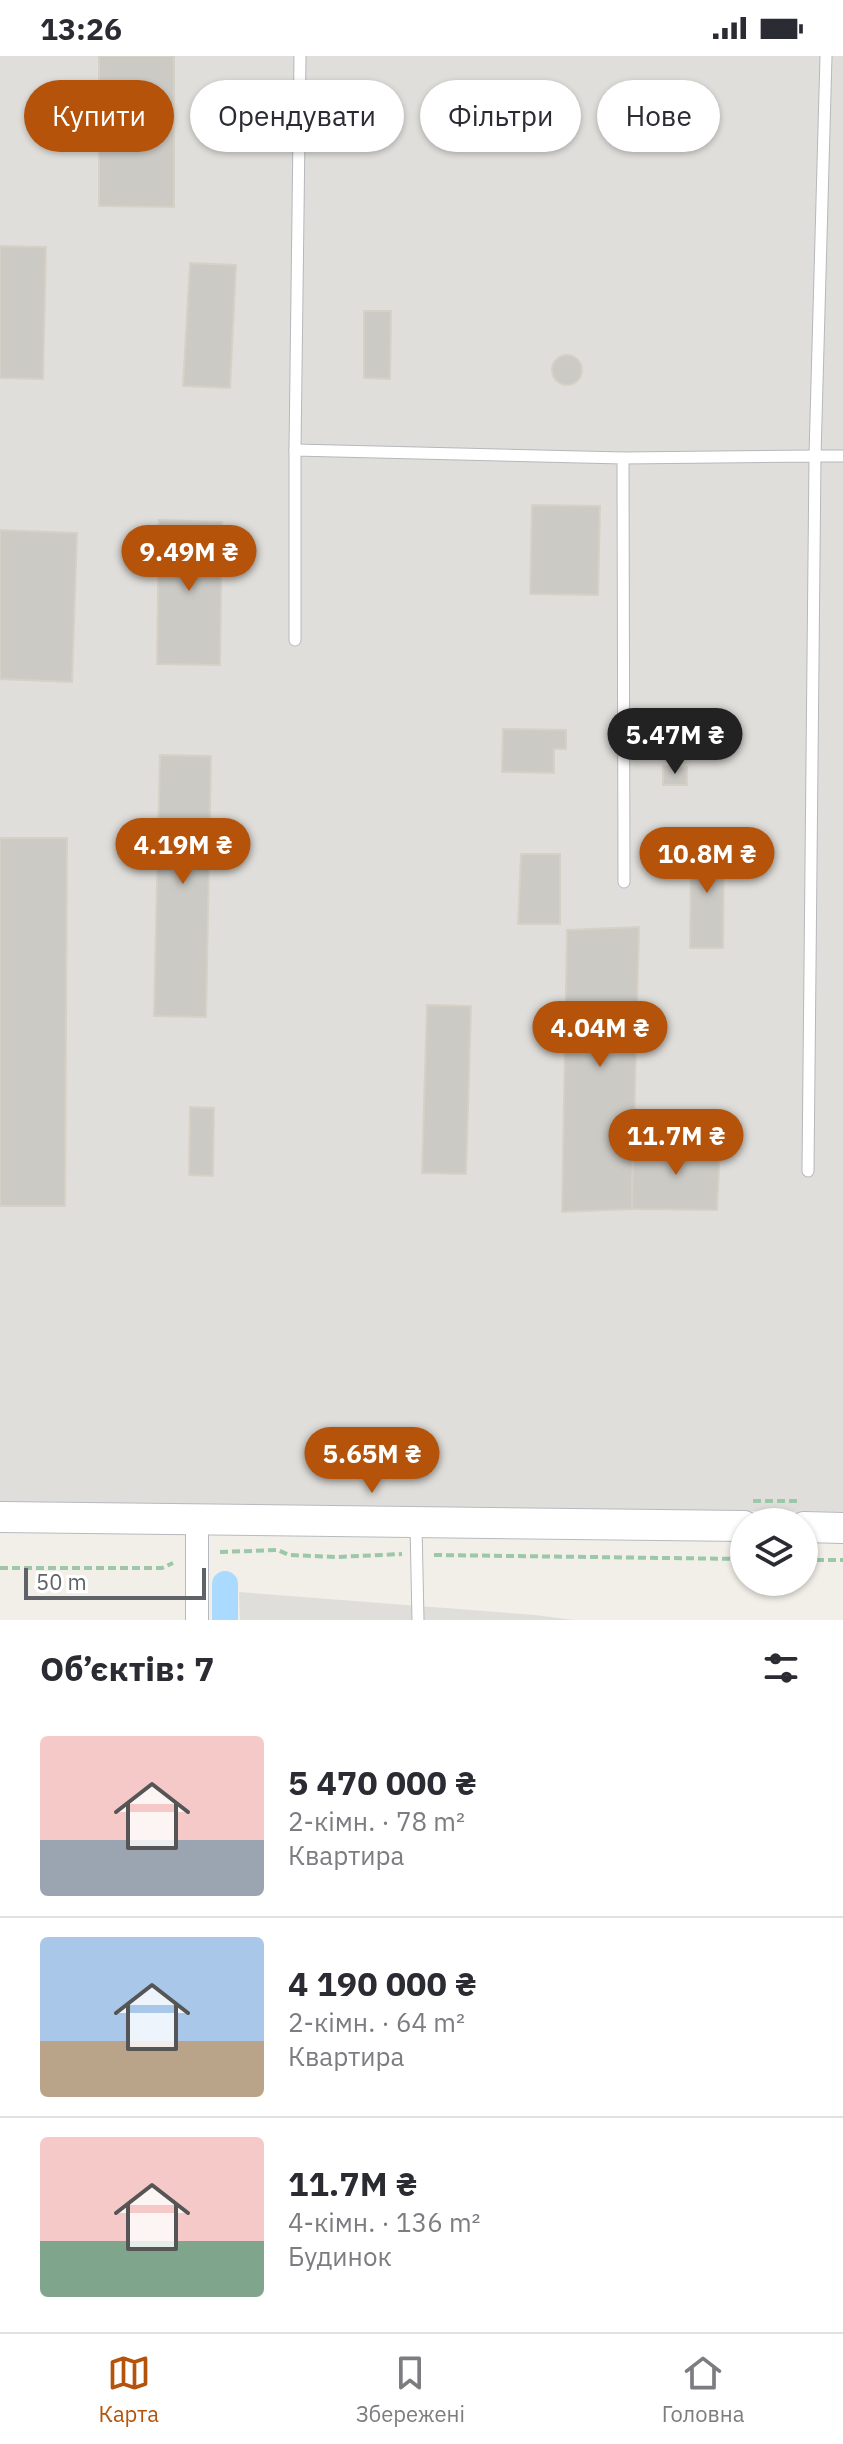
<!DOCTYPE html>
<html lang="uk">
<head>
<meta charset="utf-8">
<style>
	body { margin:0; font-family:"IBM Plex Sans",sans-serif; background:#f2f2f3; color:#2b2b33; height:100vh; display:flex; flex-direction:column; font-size:30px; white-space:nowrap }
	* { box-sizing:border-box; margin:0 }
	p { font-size:26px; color:#7c7c81 }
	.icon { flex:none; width:44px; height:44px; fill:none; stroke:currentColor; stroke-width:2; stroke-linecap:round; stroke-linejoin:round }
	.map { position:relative; height:1564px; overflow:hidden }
	.panel { display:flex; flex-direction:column; background:#fff; flex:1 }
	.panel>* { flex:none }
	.guide { position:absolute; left:24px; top:24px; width:796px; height:72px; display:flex; gap:16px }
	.controls { position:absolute; left:730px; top:1452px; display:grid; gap:16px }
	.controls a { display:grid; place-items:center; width:88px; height:88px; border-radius:50%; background:#fff; box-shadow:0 2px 6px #0004; font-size:40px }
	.scale { position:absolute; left:24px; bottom:20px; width:182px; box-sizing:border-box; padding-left:8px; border:4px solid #5f6368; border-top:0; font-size:22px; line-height:28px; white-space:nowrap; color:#5f6368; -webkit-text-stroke:6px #fff; paint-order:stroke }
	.price { position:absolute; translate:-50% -68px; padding:0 18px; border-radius:28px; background:#b45309; color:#fff; font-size:26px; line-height:52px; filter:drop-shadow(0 2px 4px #0008) }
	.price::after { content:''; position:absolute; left:50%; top:48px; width:24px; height:18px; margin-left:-12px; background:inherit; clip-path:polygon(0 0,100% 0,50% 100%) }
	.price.current { background:#222; color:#fff }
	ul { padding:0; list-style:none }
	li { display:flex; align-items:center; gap:24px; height:200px; padding:0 40px }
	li+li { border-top:2px solid #e1e1e2 }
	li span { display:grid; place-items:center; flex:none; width:224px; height:160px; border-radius:8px; color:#555 }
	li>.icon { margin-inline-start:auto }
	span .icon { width:96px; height:96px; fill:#fffc; stroke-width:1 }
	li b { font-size:34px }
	h2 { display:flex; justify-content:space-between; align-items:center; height:96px; padding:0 40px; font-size:34px }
	.pill { padding:0 28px; border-radius:36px; background:#fff; box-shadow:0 2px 6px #0004; font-size:28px; line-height:72px }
	.pill.current { background:#b45309; color:#fff }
	.status { display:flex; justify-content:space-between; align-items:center; height:56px; padding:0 40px; background:#fff; direction:ltr }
	.status svg { height:22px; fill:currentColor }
	.menu { display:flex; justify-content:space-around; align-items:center; height:112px; border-top:2px solid #e1e1e2; background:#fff; font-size:22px; color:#7c7c81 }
	.menu a { display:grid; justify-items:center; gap:4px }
	.menu .current { color:#b45309 }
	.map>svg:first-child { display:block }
	.industrial { fill:#e0deda }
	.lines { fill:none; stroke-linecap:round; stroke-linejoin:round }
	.canal { stroke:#aadaff; stroke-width:26 }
	.building { fill:#cccac5; stroke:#d6d1c6; stroke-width:2 }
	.lane-casing { stroke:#b5b8bc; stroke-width:13 }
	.street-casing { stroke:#b5b8bc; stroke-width:24 }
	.secondary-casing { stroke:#b6babf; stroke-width:32 }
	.path { stroke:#9cc7a9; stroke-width:4; stroke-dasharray:8 4; stroke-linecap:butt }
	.lane { stroke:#fff; stroke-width:11 }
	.street { stroke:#fff; stroke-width:22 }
	.secondary { stroke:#fff; stroke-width:30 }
</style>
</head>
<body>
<div class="status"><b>13:26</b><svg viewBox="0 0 49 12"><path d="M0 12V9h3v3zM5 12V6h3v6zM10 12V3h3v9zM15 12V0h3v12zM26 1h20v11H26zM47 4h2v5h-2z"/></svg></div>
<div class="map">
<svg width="843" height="1564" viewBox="0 0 843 1564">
	<rect width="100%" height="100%" fill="#f1efe8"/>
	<g class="industrial">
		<polygon points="0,0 843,0 843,1456 0,1447"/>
		<polygon points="239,1536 535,1559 573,1564 240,1564"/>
	</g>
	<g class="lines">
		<polyline class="canal" points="225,1564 225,1528"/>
	</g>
	<g class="building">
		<polygon points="99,0 174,0 174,151 99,150"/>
		<polygon points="635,32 678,32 678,82 636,82"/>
		<polygon points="0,190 46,191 43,323 0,322"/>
		<polygon points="190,207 236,209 230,332 183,330"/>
		<polygon points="364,255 391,255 390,323 364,322"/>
		<circle cx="567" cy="314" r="15"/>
		<polygon points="532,449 600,450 598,539 530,538"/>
		<polygon points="159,464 222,466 220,609 157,608"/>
		<polygon points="0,474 77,477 72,626 0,623"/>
		<polygon points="503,673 566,674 566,693 554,693 554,717 502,716"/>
		<polygon points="160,699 211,700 206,961 154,960"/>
		<polygon points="663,710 687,711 687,729 663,729"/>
		<polygon points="0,782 67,782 65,1150 0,1150"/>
		<polygon points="691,786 724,786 723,892 690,892"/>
		<polygon points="521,798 560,798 560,868 518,868"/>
		<polygon points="639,871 632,1153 562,1156 567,874"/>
		<polygon points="427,949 471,950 466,1118 422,1117"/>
		<polygon points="190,1051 214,1052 213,1120 189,1119"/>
		<polygon points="633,1088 720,1089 717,1154 632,1153"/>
	</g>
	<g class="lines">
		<defs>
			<g id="lane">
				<polyline points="826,0 815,400 843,400"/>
				<polyline points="295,394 300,0"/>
				<polyline points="623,402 815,400 808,1115"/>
				<polyline points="295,584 295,394 623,402 624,826"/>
				<polyline points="416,1469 418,1564"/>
			</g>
			<polyline id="street" points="197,1564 197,1464"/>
			<g id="secondary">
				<polyline points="0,1461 744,1470"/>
				<polyline points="804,1471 843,1472"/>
			</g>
		</defs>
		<use href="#lane" class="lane-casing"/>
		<use href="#street" class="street-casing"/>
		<use href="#secondary" class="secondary-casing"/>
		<g class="path">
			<polyline points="753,1445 797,1445"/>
			<polyline points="220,1496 278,1494 289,1499 337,1501 402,1498"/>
			<polyline points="434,1499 744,1503"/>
			<polyline points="804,1504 843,1504"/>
			<polyline points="0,1512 162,1512 173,1507"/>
		</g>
		<use href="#lane" class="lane"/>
		<use href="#street" class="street"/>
		<use href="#secondary" class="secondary"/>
	</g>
</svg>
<div class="controls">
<a><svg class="icon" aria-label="layers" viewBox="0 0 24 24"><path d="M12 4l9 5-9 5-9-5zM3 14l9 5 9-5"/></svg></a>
</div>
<div class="scale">50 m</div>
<b class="price" style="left:189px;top:537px">9.49M ₴</b>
<b class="price current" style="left:675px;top:720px">5.47M ₴</b>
<b class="price" style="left:183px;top:830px">4.19M ₴</b>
<b class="price" style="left:707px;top:839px">10.8M ₴</b>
<b class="price" style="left:600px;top:1013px">4.04M ₴</b>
<b class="price" style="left:676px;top:1121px">11.7M ₴</b>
<b class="price" style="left:372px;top:1439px">5.65M ₴</b>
<div class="guide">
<a class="pill current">Купити</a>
<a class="pill">Орендувати</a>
<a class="pill">Фільтри</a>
<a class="pill">Нове</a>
</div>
</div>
<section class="panel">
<h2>Об’єктів: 7<svg class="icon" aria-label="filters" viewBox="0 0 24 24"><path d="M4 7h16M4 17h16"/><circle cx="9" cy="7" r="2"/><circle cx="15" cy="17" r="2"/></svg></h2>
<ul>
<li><span style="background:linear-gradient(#f6c9c9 65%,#9aa5b1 0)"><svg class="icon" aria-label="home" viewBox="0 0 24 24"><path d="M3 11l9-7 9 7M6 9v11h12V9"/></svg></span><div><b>5 470 000 ₴</b><p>2-кімн. · 78 m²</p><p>Квартира</p></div></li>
<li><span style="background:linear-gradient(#a9c7e8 65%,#b9a48a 0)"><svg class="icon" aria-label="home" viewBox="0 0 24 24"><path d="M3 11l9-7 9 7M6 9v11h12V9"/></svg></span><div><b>4 190 000 ₴</b><p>2-кімн. · 64 m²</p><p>Квартира</p></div></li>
<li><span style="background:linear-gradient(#f6c9c9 65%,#7fa58c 0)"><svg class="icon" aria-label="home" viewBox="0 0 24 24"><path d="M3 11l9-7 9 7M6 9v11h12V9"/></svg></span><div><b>11.7M ₴</b><p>4-кімн. · 136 m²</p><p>Будинок</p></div></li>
</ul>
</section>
<nav class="menu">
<a class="current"><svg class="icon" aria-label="map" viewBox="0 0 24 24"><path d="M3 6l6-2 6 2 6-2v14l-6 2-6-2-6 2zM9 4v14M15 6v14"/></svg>Карта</a>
<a><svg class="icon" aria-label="saved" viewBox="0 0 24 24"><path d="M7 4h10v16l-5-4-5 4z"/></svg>Збережені</a>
<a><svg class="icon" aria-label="home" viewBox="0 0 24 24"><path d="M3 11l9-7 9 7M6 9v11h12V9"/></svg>Головна</a>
</nav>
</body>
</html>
